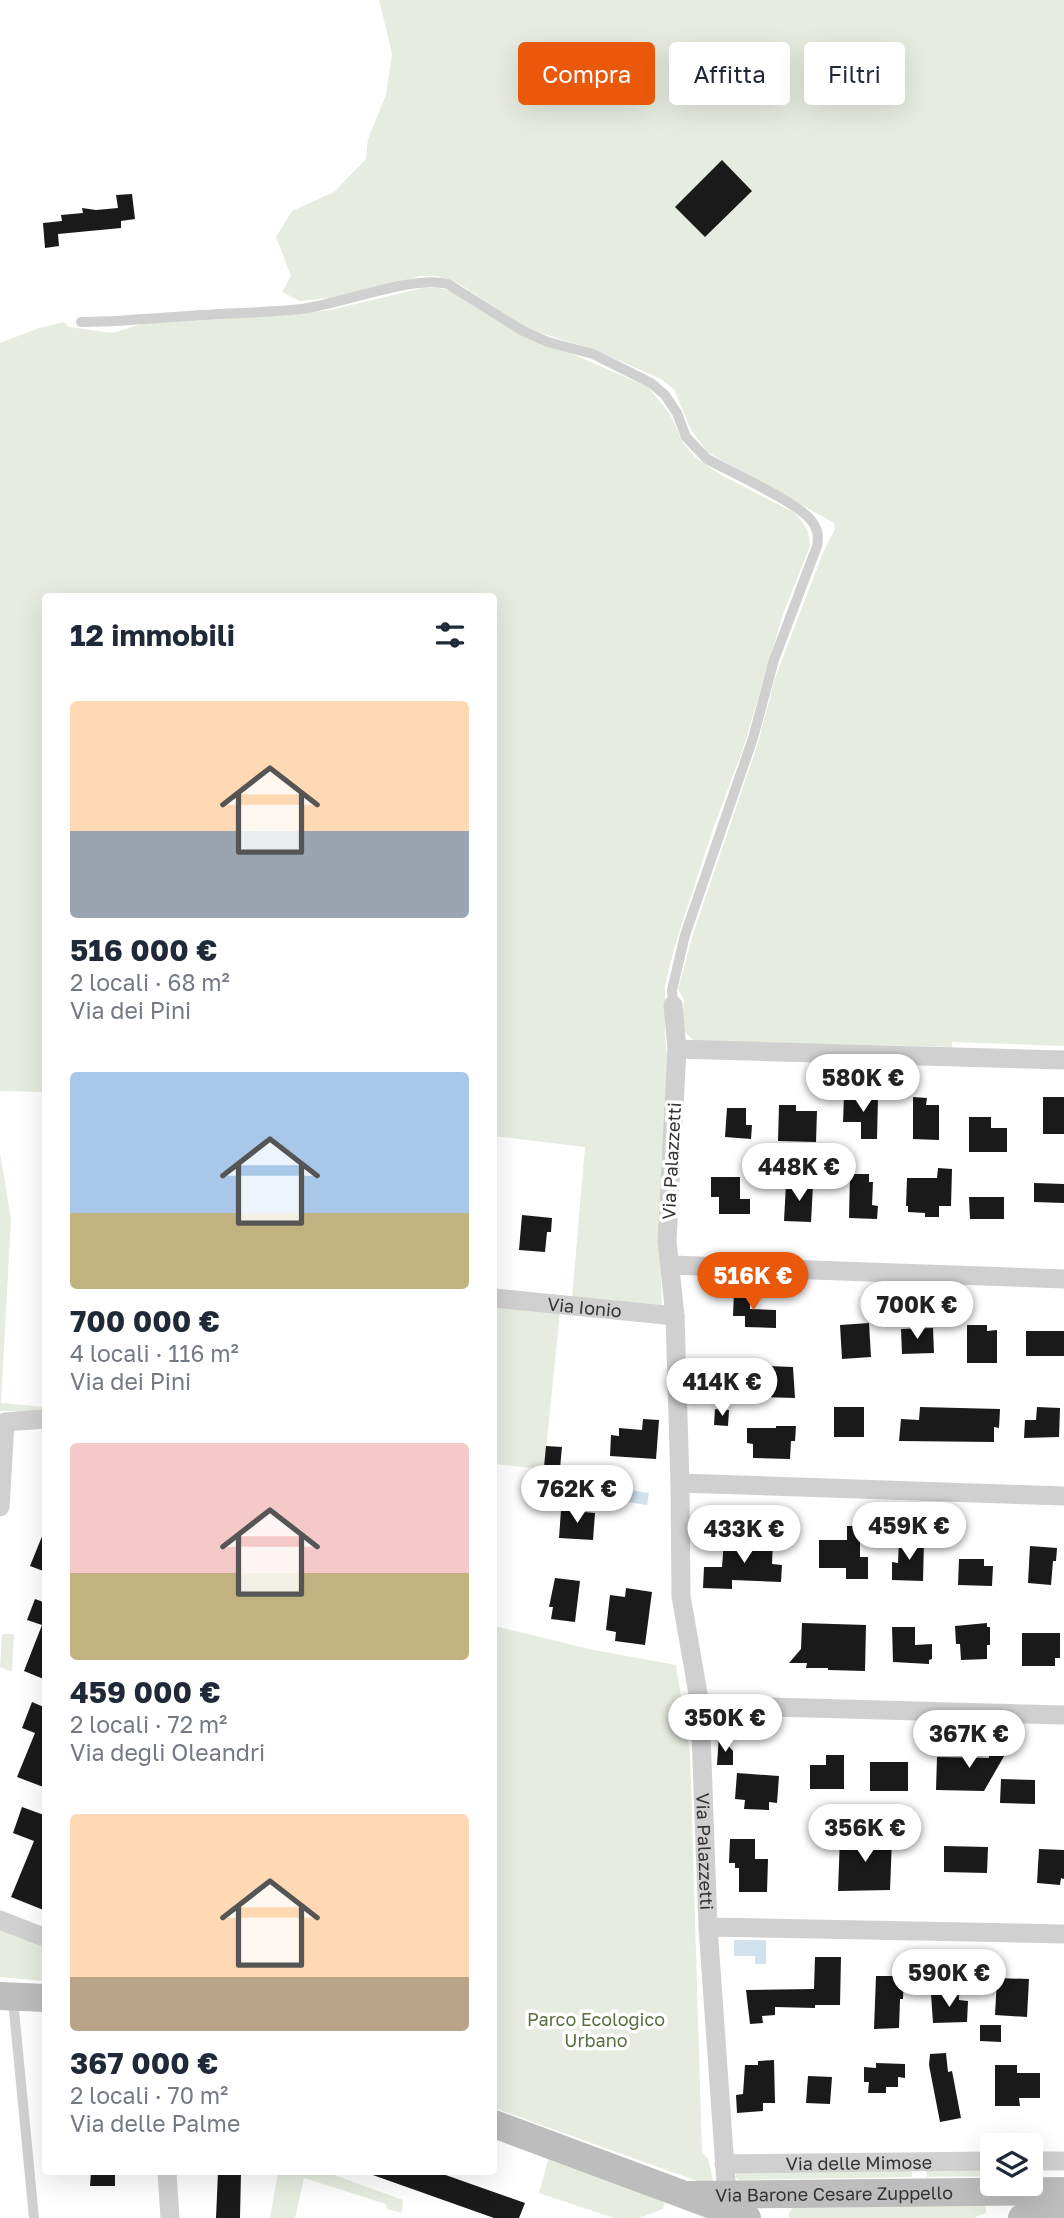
<!DOCTYPE html>
<html lang="it">
<head>
<meta charset="utf-8">
<style>
	body { margin:0; font-family:"Golos Text",sans-serif; background:#f6f6f7; color:#1f2937; height:100vh; display:flex; flex-direction:column; font-size:26px; white-space:nowrap }
	* { box-sizing:border-box; margin:0 }
	p { font-size:23px; color:#747a83 }
	.icon { flex:none; width:38px; height:38px; fill:none; stroke:currentColor; stroke-width:2; stroke-linecap:round; stroke-linejoin:round }
	.map { position:relative; flex:1; overflow:hidden }
	.panel { position:absolute; left:42px; top:593px; width:455px; height:1582px; display:flex; flex-direction:column; background:#fff; border-radius:7px; box-shadow:0 7px 28px #0002 }
	.panel>* { flex:none }
	.top-card { position:absolute; left:518px; top:42px; width:441px; height:63px; display:flex; gap:14px }
	.controls { position:absolute; left:980px; top:2133px; display:grid; gap:14px }
	.controls a { display:grid; place-items:center; width:63px; height:63px; border-radius:7px; background:#fff; box-shadow:0 7px 28px #0002; font-size:35px }
	.price { position:absolute; translate:-50% -60px; padding:0 16px; border-radius:24px; background:#fff; color:#222; font-size:23px; line-height:46px; filter:drop-shadow(0 2px 4px #0008) }
	.price::after { content:''; position:absolute; left:50%; top:42px; width:21px; height:16px; margin-left:-10px; background:inherit; clip-path:polygon(0 0,100% 0,50% 100%) }
	.price.on { background:#ea580c; color:#fff }
	ul { padding:0; list-style:none }
	li { display:grid; align-content:center; gap:14px; height:371px; padding:0 28px }
	li span { display:grid; place-items:center; height:217px; border-radius:7px; color:#555 }
	li>.icon { margin-inline-start:auto }
	span .icon { width:126px; height:126px; fill:#fffc; stroke-width:1 }
	li b { font-size:30px }
	h2 { display:flex; justify-content:space-between; align-items:center; height:84px; padding:0 28px; font-size:30px }
	.pill { padding:0 24px; border-radius:7px; background:#fff; box-shadow:0 7px 28px #0002; font-size:24px; line-height:63px }
	.pill.on { background:#ea580c; color:#fff }
	.map>svg:first-child { display:block }
	.green { fill:#e6ecdf }
	.water { fill:#cfe2ee }
	.building { fill:#1a1a1a }
	.lines { fill:none; stroke-linecap:round; stroke-linejoin:round }
	.lane { stroke:#d0d0d0; stroke-width:10 }
	.street { stroke:#d0d0d0; stroke-width:19 }
	.secondary { stroke:#bdbdbd; stroke-width:28 }
	.labels { text-anchor:middle; dominant-baseline:central; stroke-width:7; stroke-linejoin:round; paint-order:stroke }
	.street-label { font-size:18px; fill:#333; stroke:#fff }
	.park-label { font-size:18px; fill:#56703f; stroke:#fff }
</style>
</head>
<body>
<div class="map">
<svg width="1064" height="2218" viewBox="0 0 1064 2218">
	<rect width="100%" height="100%" fill="#fff"/>
	<g class="green">
		<polygon points="379,0 1064,0 1064,1046 952,1042 952,1047 694,1041 681,1028 684,1000 678,989 693,934 758,743 775,678 823,553 835,529 834,523 707,452 690,428 674,389 661,379 595,350 528,329 458,283 438,276 420,276 347,296 300,301 282,292 291,276 276,237 292,211 334,192 366,159 368,139 386,95 392,54"/>
		<path d="M423 288H439L452 291 536 342 568 352 648 387 670 414 683 443 696 458 723 476 793 512C804 522 810 531 810 546L783 614 743 749 713 829 675 945 665 986V1040L669 1070 659 1223 662 1309 572 1298 585 1147 494 1136V597H46L45 1092 0 1091V343L39 328 64 322 69 327 113 333 148 322 288 315 330 310Z"/>
		<polygon points="0,1153 11,1219 1,1403 45,1407 45,1412 0,1411"/>
		<polygon points="494,1305 560,1312 544,1469 494,1464"/>
		<polygon points="494,1626 594,1650 676,1665 690,1753 702,2152 708,2159 713,2180 708,2185 494,2108"/>
		<polygon points="2,1634 14,1634 12,1672 0,1667"/>
		<polygon points="0,1929 45,1945 45,1981 0,1977"/>
		<polygon points="549,2157 659,2195 664,2203 663,2209 639,2218 614,2218 539,2193"/>
		<polygon points="925,2167 992,2167 992,2176 927,2177"/>
		<polygon points="912,2168 912,2177 740,2180 735,2177 738,2171"/>
		<polygon points="278,2172 326,2172 403,2200 402,2213 387,2209 386,2204 304,2178 295,2218 270,2218"/>
		<polygon points="983,2204 986,2208 986,2213 973,2218 789,2218 789,2213 794,2207"/>
	</g>
	<g class="water">
		<polygon points="617,1488 649,1493 647,1505 615,1500"/>
		<polygon points="734,1940 766,1940 766,1964 755,1964 755,1956 734,1956"/>
	</g>
	<g class="building">
		<polygon points="722,160 752,191 705,237 675,207"/>
		<polygon points="132,194 135,219 121,221 121,228 58,234 59,246 45,248 43,223 62,221 61,215 83,213 82,208 96,210 118,208 116,195"/>
		<polygon points="844,1096 878,1097 877,1139 861,1139 861,1122 843,1122"/>
		<polygon points="913,1097 927,1098 926,1105 939,1105 939,1140 913,1139"/>
		<rect x="1043" y="1097" width="21" height="37"/>
		<polygon points="779,1105 796,1105 796,1111 817,1111 816,1142 778,1141"/>
		<polygon points="727,1108 746,1108 746,1125 752,1125 751,1139 725,1137"/>
		<polygon points="969,1117 991,1117 991,1128 1007,1128 1007,1152 969,1152"/>
		<polygon points="938,1168 952,1169 951,1206 939,1206 939,1217 925,1217 925,1213 908,1212 908,1206 906,1206 907,1178 937,1178"/>
		<polygon points="850,1174 869,1174 869,1182 873,1182 872,1205 878,1206 877,1219 849,1218"/>
		<polygon points="711,1177 740,1177 740,1199 750,1199 750,1214 719,1214 719,1197 711,1197"/>
		<polygon points="1034,1183 1064,1184 1064,1203 1034,1202"/>
		<polygon points="786,1184 813,1185 811,1222 784,1221"/>
		<polygon points="969,1197 1004,1197 1004,1219 970,1219"/>
		<polygon points="522,1215 552,1218 551,1232 547,1232 545,1252 519,1250"/>
		<polygon points="734,1291 750,1292 750,1309 776,1310 776,1328 745,1327 745,1316 733,1316"/>
		<polygon points="869,1323 871,1357 842,1359 840,1325"/>
		<polygon points="967,1325 987,1325 987,1331 997,1330 997,1363 967,1363"/>
		<polygon points="933,1328 934,1353 902,1354 901,1329"/>
		<rect x="1026" y="1331" width="38" height="25"/>
		<polygon points="741,1365 793,1367 795,1398 733,1396 734,1375 741,1375"/>
		<rect x="834" y="1407" width="30" height="30"/>
		<polygon points="920,1407 1000,1409 999,1428 994,1427 994,1442 899,1441 901,1419 919,1420"/>
		<polygon points="1037,1407 1060,1408 1059,1437 1024,1438 1025,1420 1036,1420"/>
		<polygon points="715,1409 729,1410 728,1426 714,1425"/>
		<polygon points="643,1419 659,1420 656,1459 610,1456 611,1435 619,1436 619,1428 642,1430"/>
		<polygon points="776,1426 796,1426 795,1441 791,1441 790,1459 753,1458 753,1444 747,1443 747,1428 776,1428"/>
		<polygon points="546,1446 562,1447 556,1510 540,1509"/>
		<polygon points="561,1510 595,1513 593,1540 559,1538"/>
		<polygon points="847,1526 860,1526 860,1557 868,1557 868,1579 846,1579 846,1568 819,1568 819,1540 847,1540"/>
		<polygon points="45,1529 46,1529 46,1572 30,1566"/>
		<polygon points="751,1538 773,1539 772,1564 782,1565 781,1582 732,1580 732,1589 703,1588 704,1567 722,1567 724,1541 751,1542"/>
		<polygon points="899,1540 924,1541 923,1581 892,1580 892,1562 898,1563"/>
		<polygon points="1030,1546 1057,1548 1056,1561 1053,1561 1051,1585 1028,1583"/>
		<polygon points="959,1559 984,1559 984,1566 993,1566 992,1586 958,1585"/>
		<polygon points="555,1578 580,1581 575,1622 551,1619 553,1607 549,1607"/>
		<polygon points="626,1588 652,1592 645,1645 615,1641 616,1632 606,1630 610,1595 625,1597"/>
		<polygon points="35,1599 46,1603 46,1680 24,1671 42,1625 27,1620"/>
		<polygon points="802,1623 866,1625 865,1671 828,1670 828,1668 806,1668 807,1663 789,1663 801,1649"/>
		<polygon points="987,1623 987,1627 990,1627 990,1645 987,1645 987,1659 961,1660 960,1644 956,1644 955,1626"/>
		<polygon points="892,1627 915,1627 915,1645 932,1644 932,1659 929,1660 929,1664 893,1662"/>
		<polygon points="1022,1633 1060,1633 1060,1658 1055,1658 1055,1666 1022,1666"/>
		<polygon points="32,1702 46,1708 46,1788 17,1777 35,1733 22,1728"/>
		<polygon points="719,1735 733,1751 733,1765 717,1765"/>
		<polygon points="990,1743 1011,1744 984,1791 936,1790 937,1757 989,1758"/>
		<polygon points="826,1755 844,1755 844,1789 810,1789 810,1765 826,1765"/>
		<rect x="870" y="1762" width="38" height="29"/>
		<polygon points="737,1773 779,1776 777,1803 769,1802 769,1810 744,1809 745,1800 735,1799"/>
		<polygon points="1001,1779 1035,1780 1035,1804 1000,1803"/>
		<polygon points="22,1807 44,1815 46,1813 46,1911 11,1897 34,1841 13,1833"/>
		<polygon points="840,1837 892,1839 890,1890 838,1891"/>
		<polygon points="730,1839 755,1839 755,1859 768,1859 767,1892 739,1892 739,1868 735,1868 735,1863 729,1863"/>
		<polygon points="944,1846 988,1847 987,1873 944,1872"/>
		<polygon points="1039,1849 1064,1850 1064,1879 1061,1878 1060,1885 1037,1883"/>
		<polygon points="815,1957 841,1957 840,2005 815,2005 815,2008 775,2007 775,2015 762,2016 763,2023 750,2024 746,1990 814,1989"/>
		<polygon points="876,1976 904,1976 903,1999 900,1999 899,2028 874,2029"/>
		<polygon points="997,1978 1029,1979 1027,2017 995,2015"/>
		<polygon points="931,1994 959,1995 959,2000 968,2001 967,2022 933,2023"/>
		<polygon points="980,2025 1001,2025 1001,2042 980,2041"/>
		<polygon points="946,2053 948,2072 952,2071 961,2118 940,2122 929,2065 930,2054"/>
		<polygon points="774,2060 775,2103 763,2103 763,2111 737,2113 736,2095 743,2094 745,2065 758,2065 758,2061"/>
		<polygon points="876,2063 905,2064 905,2078 898,2077 898,2087 886,2087 886,2093 868,2093 869,2082 864,2082 864,2067 876,2068"/>
		<polygon points="995,2065 1017,2065 1017,2073 1040,2073 1040,2098 1019,2098 1020,2106 995,2106"/>
		<polygon points="808,2076 832,2077 830,2104 806,2103"/>
		<polygon points="91,2172 115,2172 115,2186 90,2186"/>
		<polygon points="218,2172 241,2172 240,2218 216,2218"/>
		<polygon points="370,2172 437,2172 525,2203 519,2218 494,2218 370,2174"/>
	</g>
	<g class="lines">
		<g class="lane">
			<path d="M81 322C117 322 152 318 188 316 226 313 264 313 301 309 342 304 412 275 448 284L523 331 548 342 593 354 651 383 665 395 677 413 686 437 707 459C731 472 796 502 811 520 818 529 819 536 817 546L774 660 753 738 685 935 672 990 673 1005"/>
			<polyline points="13,2000 34,2218"/>
		</g>
		<g class="street">
			<path id="s1" d="M673 1005 677 1049 667 1241 675 1316 680 1483 681 1596 700 1705 708 1927 727 2196"/>
			<polyline points="677,1049 1064,1060"/>
			<polyline points="672,1265 1064,1279"/>
			<path id="s2" d="M494 1298 675 1316"/>
			<polyline points="680,1483 1064,1496"/>
			<polyline points="0,1507 5,1422 46,1419"/>
			<polyline points="700,1705 1064,1715"/>
			<polyline points="0,1920 46,1938"/>
			<polyline points="708,1927 1064,1934"/>
			<polyline points="1031,2161 1064,2161"/>
			<path id="s3" d="M724 2164 992 2161"/>
			<polyline points="167,2172 170,2218"/>
		</g>
		<g class="secondary">
			<polyline points="0,1996 46,1998"/>
			<polyline points="494,2124 747,2218"/>
			<path id="s4" d="M689 2195 1064 2191"/>
			<polyline points="1022,2218 1064,2206"/>
		</g>
	</g>
	<g class="labels">
		<g class="street-label">
			<text transform="translate(671 1161) rotate(-87)">Via Palazzetti</text>
			<text stroke="none"><textPath href="#s2" startOffset="91">Via Ionio</textPath></text>
			<text stroke="none"><textPath href="#s1" startOffset="849">Via Palazzetti</textPath></text>
			<text stroke="none"><textPath href="#s3" startOffset="135">Via delle Mimose</textPath></text>
			<text stroke="none"><textPath href="#s4" startOffset="145">Via Barone Cesare Zuppello</textPath></text>
		</g>
		<g class="park-label">
			<text x="596" y="2019">Parco Ecologico<tspan x="596" dy="21">Urbano</tspan></text>
		</g>
	</g>
</svg>
<div class="controls">
<a><svg class="icon" aria-label="layers" viewBox="0 0 24 24"><path d="M12 4l9 5-9 5-9-5zM3 14l9 5 9-5"/></svg></a>
</div>
<b class="price" style="left:863px;top:1114px">580K €</b>
<b class="price" style="left:799px;top:1203px">448K €</b>
<b class="price on" style="left:753px;top:1312px">516K €</b>
<b class="price" style="left:917px;top:1341px">700K €</b>
<b class="price" style="left:722px;top:1418px">414K €</b>
<b class="price" style="left:577px;top:1525px">762K €</b>
<b class="price" style="left:909px;top:1562px">459K €</b>
<b class="price" style="left:744px;top:1565px">433K €</b>
<b class="price" style="left:725px;top:1754px">350K €</b>
<b class="price" style="left:969px;top:1770px">367K €</b>
<b class="price" style="left:865px;top:1864px">356K €</b>
<b class="price" style="left:949px;top:2009px">590K €</b>
<div class="top-card">
<a class="pill on">Compra</a>
<a class="pill">Affitta</a>
<a class="pill">Filtri</a>
</div>
<section class="panel">
<h2>12 immobili<svg class="icon" aria-label="filters" viewBox="0 0 24 24"><path d="M4 7h16M4 17h16"/><circle cx="9" cy="7" r="2"/><circle cx="15" cy="17" r="2"/></svg></h2>
<ul>
<li><span style="background:linear-gradient(#ffd9b3 60%,#9aa5b1 0)"><svg class="icon" aria-label="home" viewBox="0 0 24 24"><path d="M3 11l9-7 9 7M6 9v11h12V9"/></svg></span><div><b>516 000 €</b><p>2 locali · 68 m²</p><p>Via dei Pini</p></div></li>
<li><span style="background:linear-gradient(#a9c7e8 65%,#c2b280 0)"><svg class="icon" aria-label="home" viewBox="0 0 24 24"><path d="M3 11l9-7 9 7M6 9v11h12V9"/></svg></span><div><b>700 000 €</b><p>4 locali · 116 m²</p><p>Via dei Pini</p></div></li>
<li><span style="background:linear-gradient(#f6c9c9 60%,#c2b280 0)"><svg class="icon" aria-label="home" viewBox="0 0 24 24"><path d="M3 11l9-7 9 7M6 9v11h12V9"/></svg></span><div><b>459 000 €</b><p>2 locali · 72 m²</p><p>Via degli Oleandri</p></div></li>
<li><span style="background:linear-gradient(#ffd9b3 75%,#b9a48a 0)"><svg class="icon" aria-label="home" viewBox="0 0 24 24"><path d="M3 11l9-7 9 7M6 9v11h12V9"/></svg></span><div><b>367 000 €</b><p>2 locali · 70 m²</p><p>Via delle Palme</p></div></li>
</ul>
</section>
</div>
</body>
</html>
